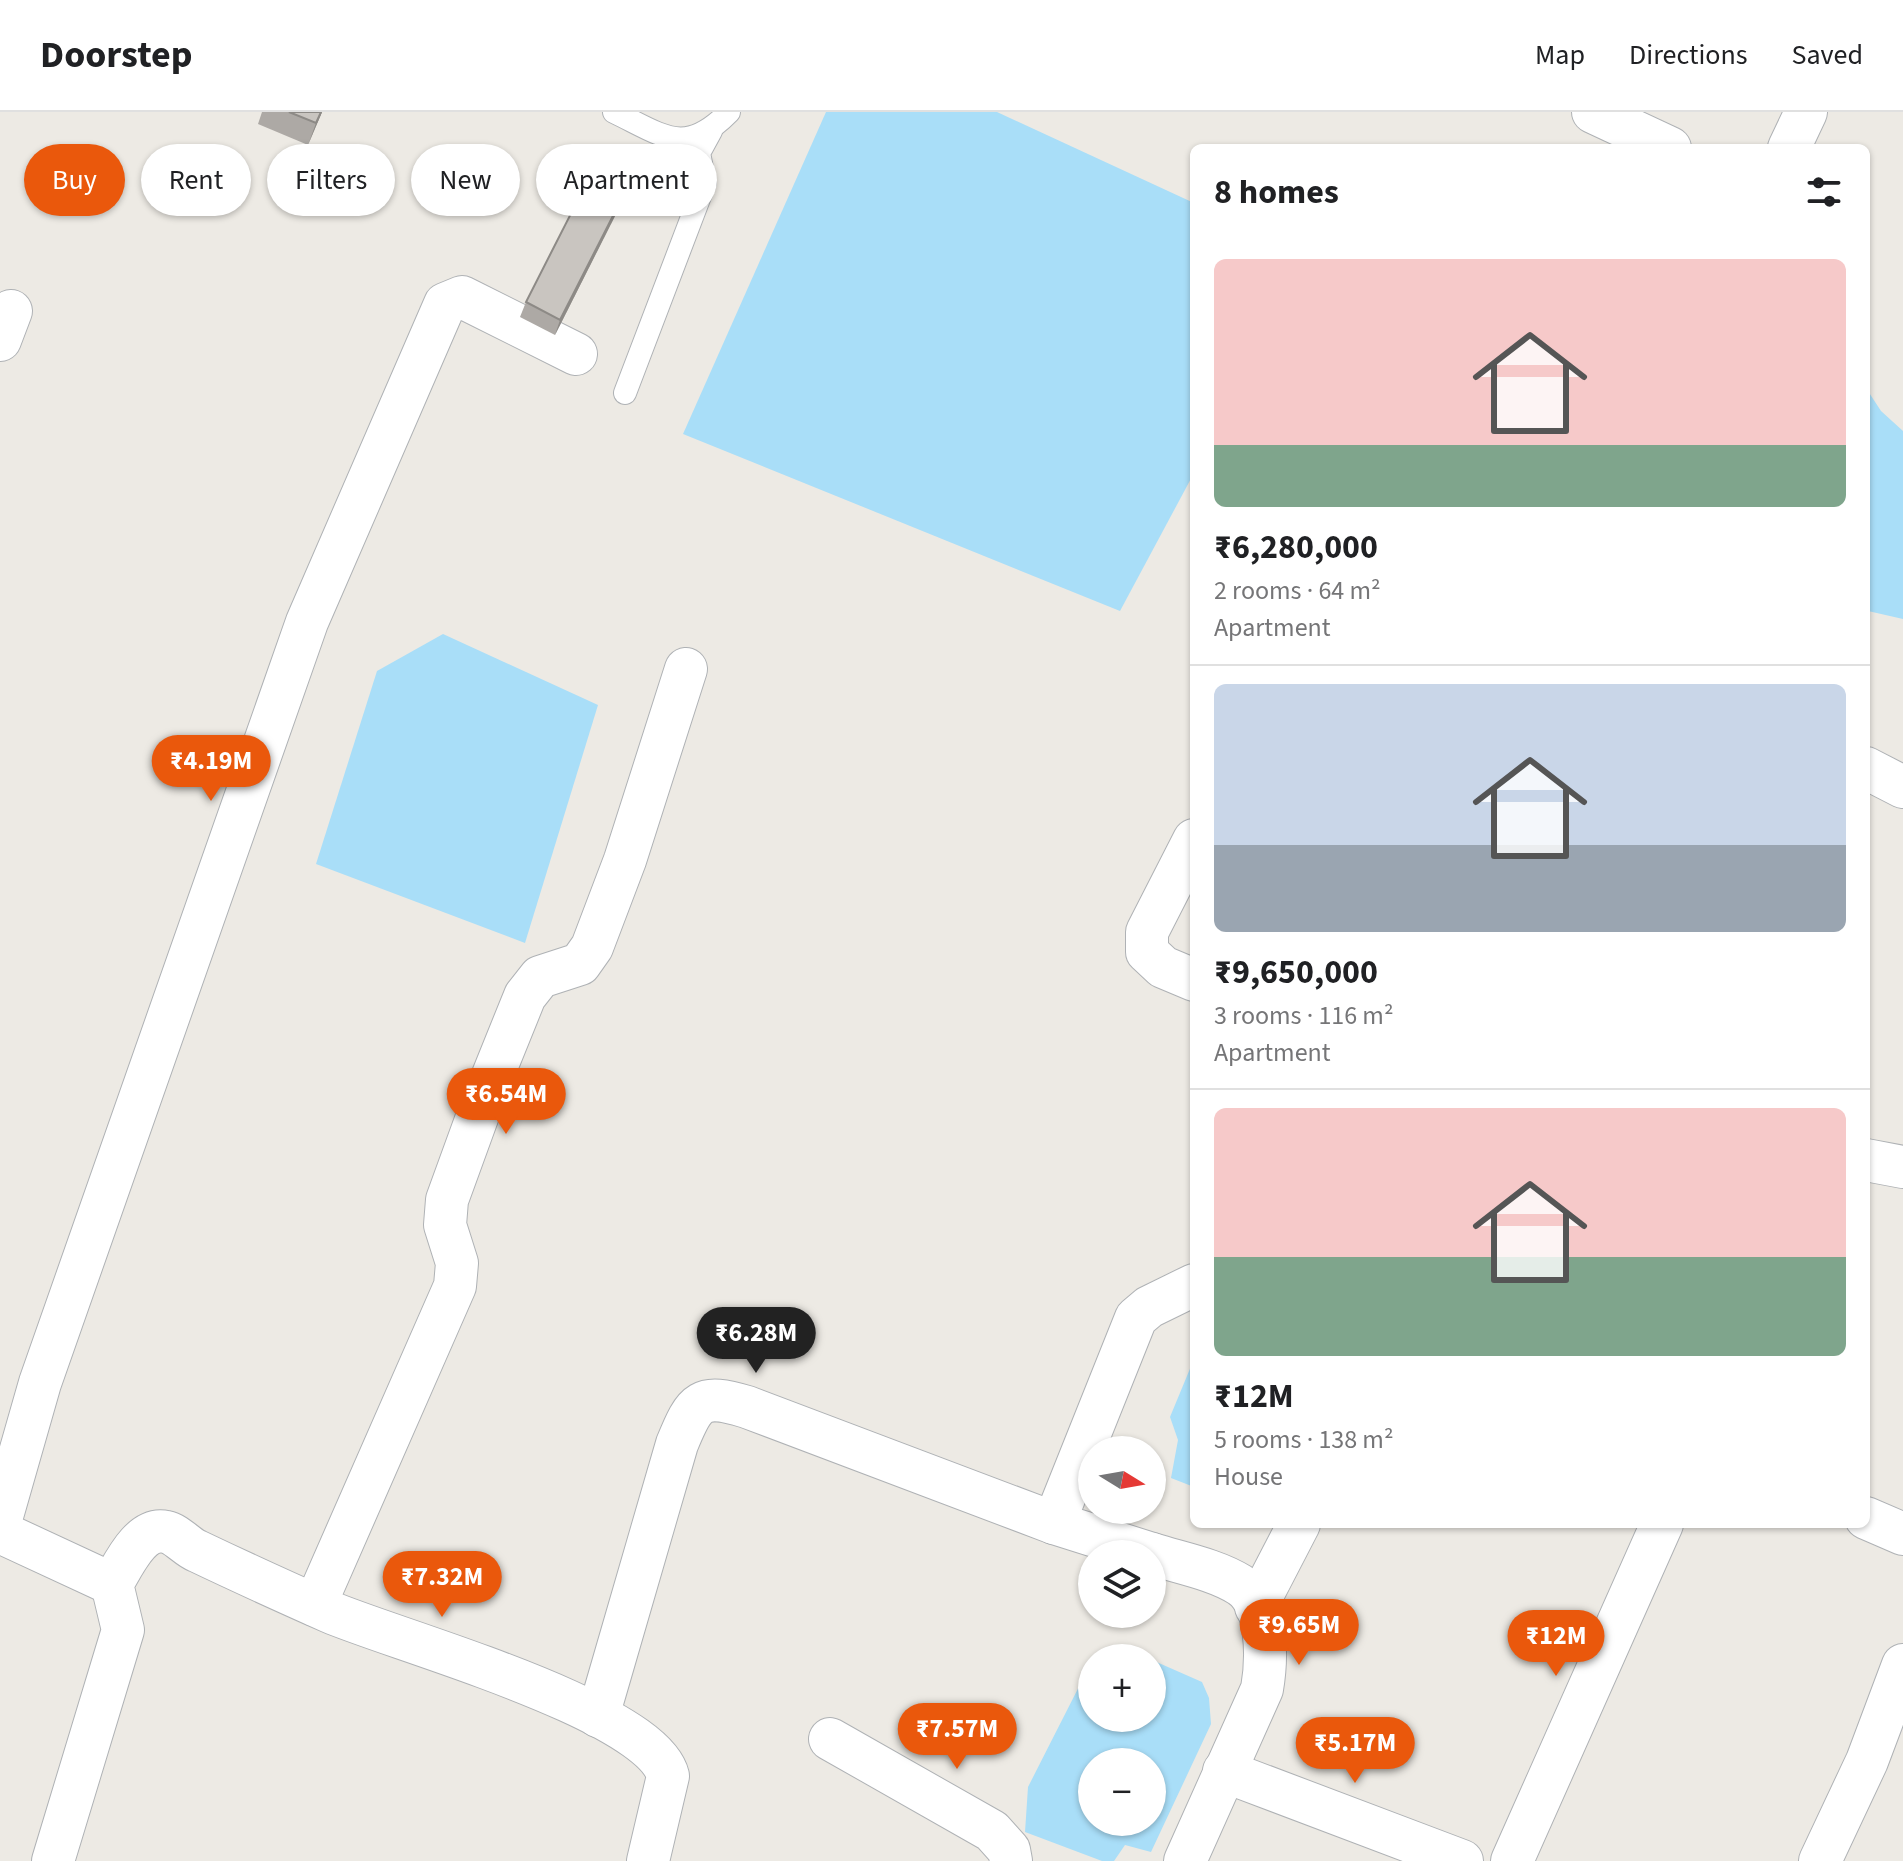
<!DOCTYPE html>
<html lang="en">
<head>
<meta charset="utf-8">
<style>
	body { margin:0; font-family:"Source Sans 3",sans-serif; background:#f6f6f6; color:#202124; height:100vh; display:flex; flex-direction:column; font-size:30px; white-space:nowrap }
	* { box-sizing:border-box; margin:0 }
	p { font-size:26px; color:#757577 }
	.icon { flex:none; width:44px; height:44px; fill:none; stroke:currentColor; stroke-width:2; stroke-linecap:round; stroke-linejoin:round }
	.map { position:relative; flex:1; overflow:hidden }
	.details { position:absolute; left:1190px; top:32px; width:680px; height:1384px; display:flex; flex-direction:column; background:#fff; border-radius:12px; box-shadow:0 2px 6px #0004 }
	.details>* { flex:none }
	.banner { position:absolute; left:24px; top:32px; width:760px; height:72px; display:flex; gap:16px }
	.needle { width:52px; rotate:101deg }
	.controls { position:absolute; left:1078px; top:1324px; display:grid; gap:16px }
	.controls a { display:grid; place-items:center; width:88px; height:88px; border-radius:50%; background:#fff; box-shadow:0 2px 6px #0004; font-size:40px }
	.price { position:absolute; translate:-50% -68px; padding:0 18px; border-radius:28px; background:#ea580c; color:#fff; font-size:26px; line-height:52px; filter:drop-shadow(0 2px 4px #0008) }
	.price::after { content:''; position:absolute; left:50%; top:48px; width:24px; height:18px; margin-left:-12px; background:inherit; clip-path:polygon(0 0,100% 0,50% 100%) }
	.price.on { background:#222; color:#fff }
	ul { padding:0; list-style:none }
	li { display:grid; align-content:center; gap:16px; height:424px; padding:0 24px }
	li+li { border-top:2px solid #e0e0e0 }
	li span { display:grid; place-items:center; height:248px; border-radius:12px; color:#555 }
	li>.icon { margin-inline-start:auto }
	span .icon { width:144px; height:144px; fill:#fffc; stroke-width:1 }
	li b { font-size:34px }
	h2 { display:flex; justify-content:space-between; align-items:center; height:96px; padding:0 24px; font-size:34px }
	.tag { padding:0 28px; border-radius:36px; background:#fff; box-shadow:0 2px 6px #0004; font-size:28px; line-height:72px }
	.tag.on { background:#ea580c; color:#fff }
	header { display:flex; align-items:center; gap:48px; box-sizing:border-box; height:112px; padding:0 40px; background:#fff; border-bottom:2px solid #e0e0e0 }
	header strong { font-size:38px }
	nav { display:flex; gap:44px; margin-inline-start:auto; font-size:28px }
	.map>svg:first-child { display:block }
	.water { fill:#a9def8; fill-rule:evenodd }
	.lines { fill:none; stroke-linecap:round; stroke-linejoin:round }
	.service-casing { stroke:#afb2b5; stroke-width:24 }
	.minor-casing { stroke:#afb2b5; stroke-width:44 }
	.service { stroke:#fff; stroke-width:22 }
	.minor { stroke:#fff; stroke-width:42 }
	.wall { fill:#ada9a5 }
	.shaded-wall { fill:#8d8a86 }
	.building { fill:#c9c5c0; stroke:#8d8a86; stroke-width:2 }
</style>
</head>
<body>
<header>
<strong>Doorstep</strong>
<nav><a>Map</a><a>Directions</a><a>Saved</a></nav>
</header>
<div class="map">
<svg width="1903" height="1749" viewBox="0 0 1903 1749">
	<rect width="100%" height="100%" fill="#edeae4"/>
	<g class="water">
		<polygon points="826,0 997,0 1194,91 1194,361 1120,499 683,322"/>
		<polygon points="1866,276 1881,299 1903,319 1903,507 1868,499"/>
		<polygon points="443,522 598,593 525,831 316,752 377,559"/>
		<polygon points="1194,1247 1194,1375 1171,1366 1178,1328 1170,1305"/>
		<path d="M1152 1548 1202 1570 1209 1586 1211 1612 1151 1740 1125 1733 1114 1749H1102L1025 1720 1028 1675 1092 1549V1606H1152ZM1152 1650V1710H1092V1650Z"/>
	</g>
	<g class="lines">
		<defs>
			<g id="service">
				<path d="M614 0C664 24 685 45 729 0"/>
				<polyline points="625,281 705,71 699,41 711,19"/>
			</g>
			<g id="minor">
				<polyline points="1593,0 1670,36"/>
				<polyline points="1789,36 1806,0"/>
				<polyline points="0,228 11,199"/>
				<polyline points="1866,656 1903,675"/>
				<polyline points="1194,728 1147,820 1147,840 1163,855 1194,868"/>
				<polyline points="1866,1048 1903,1055"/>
				<polyline points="1866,1406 1903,1422"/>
				<polyline points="0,1411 40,1271 307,510 445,192 462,185 576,242"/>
				<polyline points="1054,1411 1136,1206 1149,1195 1194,1173"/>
				<polyline points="0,1420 112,1472"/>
				<path d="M1152 1442C1180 1451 1214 1457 1240 1473 1269 1492 1267 1548 1262 1577L1185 1749"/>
				<polyline points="315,1493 455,1174 457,1151 445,1113 447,1088 487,978 525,884 540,865 580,852 592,835 625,748 686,557"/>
				<polyline points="1256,1495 1299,1412"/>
				<path d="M598 1604 677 1332C695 1288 700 1281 747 1295L1054 1411 1152 1442"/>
				<polyline points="830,1627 992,1719 1009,1738 1011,1749"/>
				<polyline points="1224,1659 1462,1749"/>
				<path d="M53 1749 123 1518 112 1472C123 1454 140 1414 166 1420 177 1422 187 1435 197 1439 241 1460 285 1480 330 1500 395 1528 652 1598 668 1664L648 1749"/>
				<polyline points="1512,1749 1662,1412"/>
				<polyline points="1820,1749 1867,1649 1903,1553"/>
			</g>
		</defs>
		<use href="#service" class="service-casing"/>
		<use href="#minor" class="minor-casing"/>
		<use href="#service" class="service"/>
		<use href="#minor" class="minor"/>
	</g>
	<g class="wall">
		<polygon points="262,0 322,0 308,33 258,12"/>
		<polygon points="620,90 615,104 555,223 520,205 526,190"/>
	</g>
	<g class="shaded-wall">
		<polygon points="321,0 322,0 308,33 316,11"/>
		<polygon points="620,90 615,104 555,223 560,208"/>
	</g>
	<g class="building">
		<polygon points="289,0 321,0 316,11"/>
		<polygon points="586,72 620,90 560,208 526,190"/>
	</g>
</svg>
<div class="controls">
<a><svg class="needle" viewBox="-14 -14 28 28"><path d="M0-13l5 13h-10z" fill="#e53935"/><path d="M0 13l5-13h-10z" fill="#757577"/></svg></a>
<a><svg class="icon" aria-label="layers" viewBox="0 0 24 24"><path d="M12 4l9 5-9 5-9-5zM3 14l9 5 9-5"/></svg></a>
<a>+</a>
<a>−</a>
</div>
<b class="price" style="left:211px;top:691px">₹4.19M</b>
<b class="price" style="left:506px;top:1024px">₹6.54M</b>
<b class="price on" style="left:756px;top:1263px">₹6.28M</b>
<b class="price" style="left:442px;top:1507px">₹7.32M</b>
<b class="price" style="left:1299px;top:1555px">₹9.65M</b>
<b class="price" style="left:1556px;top:1566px">₹12M</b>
<b class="price" style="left:957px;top:1659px">₹7.57M</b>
<b class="price" style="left:1355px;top:1673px">₹5.17M</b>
<div class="banner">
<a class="tag on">Buy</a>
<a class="tag">Rent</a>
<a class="tag">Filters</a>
<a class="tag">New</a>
<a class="tag">Apartment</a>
</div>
<section class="details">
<h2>8 homes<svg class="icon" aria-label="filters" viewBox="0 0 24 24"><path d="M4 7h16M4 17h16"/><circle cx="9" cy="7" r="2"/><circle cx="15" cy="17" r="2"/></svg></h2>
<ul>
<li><span style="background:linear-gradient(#f6c9c9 75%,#7fa58c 0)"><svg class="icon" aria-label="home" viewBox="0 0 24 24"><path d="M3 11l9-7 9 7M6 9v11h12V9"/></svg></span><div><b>₹6,280,000</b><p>2 rooms · 64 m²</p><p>Apartment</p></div></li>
<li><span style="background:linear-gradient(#c9d6e8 65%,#9aa5b1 0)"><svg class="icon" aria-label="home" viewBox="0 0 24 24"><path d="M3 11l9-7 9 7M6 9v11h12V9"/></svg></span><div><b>₹9,650,000</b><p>3 rooms · 116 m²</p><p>Apartment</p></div></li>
<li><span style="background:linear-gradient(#f6c9c9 60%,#7fa58c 0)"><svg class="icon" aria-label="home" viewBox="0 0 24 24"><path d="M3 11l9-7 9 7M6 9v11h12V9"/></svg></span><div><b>₹12M</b><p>5 rooms · 138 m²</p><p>House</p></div></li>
</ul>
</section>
</div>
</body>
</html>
